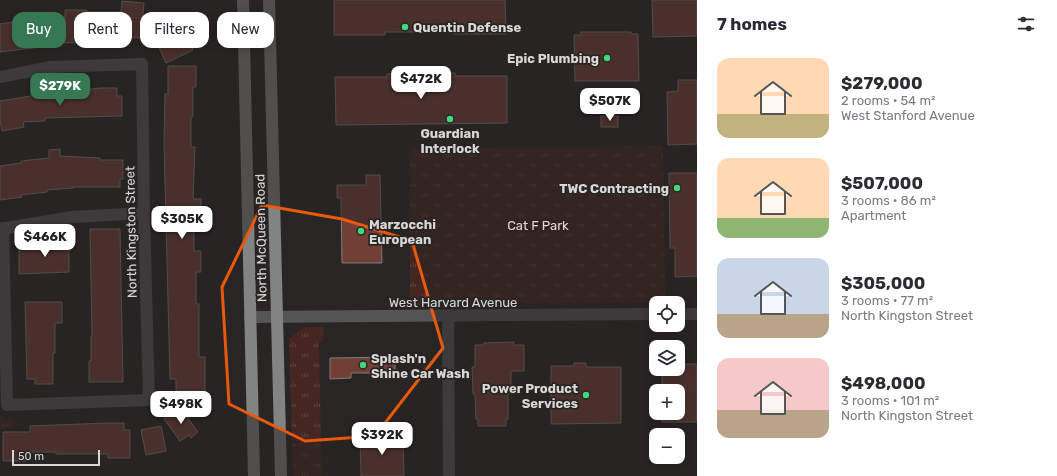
<!DOCTYPE html>
<html lang="en">
<head>
<meta charset="utf-8">
<style>
	body { margin:0; font-family:Rubik,sans-serif; background:#f7f7f7; color:#2b2b33; height:100vh; display:flex; flex-direction:column; font-size:15px; white-space:nowrap }
	* { box-sizing:border-box; margin:0 }
	p { font-size:13px; color:#7c7c81 }
	.icon { flex:none; width:22px; height:22px; fill:none; stroke:currentColor; stroke-width:2; stroke-linecap:round; stroke-linejoin:round }
	.map { position:relative; flex:1; overflow:hidden }
	.drawer { display:flex; flex-direction:column; background:#fff; width:360px }
	.drawer>* { flex:none }
	.guide { position:absolute; left:12px; top:12px; width:380px; height:36px; display:flex; gap:8px }
	.buttons { position:absolute; left:649px; top:296px; display:grid; gap:8px }
	.buttons a { display:grid; place-items:center; width:36px; height:36px; border-radius:8px; background:#fff; box-shadow:0 2px 10px #0003; font-size:20px }
	.scale { position:absolute; left:12px; bottom:10px; width:88px; box-sizing:border-box; padding-left:4px; border:2px solid #d9d7d6; border-top:0; font-size:11px; line-height:14px; white-space:nowrap; color:#d9d7d6; -webkit-text-stroke:3px #282524; paint-order:stroke }
	.price { position:absolute; translate:-50% -34px; padding:0 9px; border-radius:8px; background:#fff; color:#222; font-size:13px; line-height:26px; filter:drop-shadow(0 1px 2px #0008) }
	.price::after { content:''; position:absolute; left:50%; top:24px; width:12px; height:9px; margin-left:-6px; background:inherit; clip-path:polygon(0 0,100% 0,50% 100%) }
	.price.active { background:#367853; color:#fff }
	ul { padding:0; list-style:none }
	li { display:flex; align-items:center; gap:12px; height:100px; padding:0 20px }
	li span { display:grid; place-items:center; flex:none; width:112px; height:80px; border-radius:12px; color:#555 }
	li>.icon { margin-inline-start:auto }
	span .icon { width:48px; height:48px; fill:#fffc; stroke-width:1 }
	li b { font-size:17px }
	h2 { display:flex; justify-content:space-between; align-items:center; height:48px; padding:0 20px; font-size:17px }
	.tag { padding:0 14px; border-radius:12px; background:#fff; box-shadow:0 2px 10px #0003; font-size:14px; line-height:36px }
	.tag.active { background:#367853; color:#fff }
	main { display:flex; flex:1; min-height:0 }
	.map>svg:first-child { display:block }
	.park { fill:url(#park-tufts) }
	.building { fill:#723f36; stroke:#817d7d }
	.lines { fill:none; stroke-linecap:round; stroke-linejoin:round }
	.minor { stroke:#545554; stroke-width:12 }
	.major { stroke:#818482; stroke-width:12 }
	.marked { fill:none; stroke:#e8590c; stroke-width:3; stroke-linejoin:round }
	.poi-dot { fill:#43d77b; stroke:#282524; stroke-width:1.5 }
	.labels { text-anchor:middle; dominant-baseline:central; stroke-width:3.5; stroke-linejoin:round; paint-order:stroke }
	.poi-label { font-size:13px; font-weight:bold; fill:#d9d7d6; stroke:#282524; text-anchor:start }
	.park-label { font-size:13px; fill:#f5d2cb; stroke:#282524 }
	.street-label { font-size:13px; fill:#d9d7d6; stroke:#282524 }
</style>
</head>
<body>
<main>
<div class="map">
<svg width="697" height="476" viewBox="0 0 697 476">
	<defs>
		<pattern id="park-tufts" width="24" height="20" patternUnits="userSpaceOnUse"><rect width="24" height="20" fill="#452621"/><path d="M3 7l-1-3M5 7V3M7 7l1-3M15 17l-1-3M17 17v-4M19 17l1-3" fill="none" stroke="#5f4540"/></pattern>
	</defs>
	<rect width="100%" height="100%" fill="#282524"/>
	<g class="park">
		<polygon points="663,146 665,302 410,305 410,149"/>
		<polygon points="304,327 324,327 323,340 319,344 322,476 293,476 289,339"/>
		<path d="M0 415 5 419 14 420 15 427C9 429 6 427 0 431Z"/>
	</g>
	<g class="building">
		<polygon points="334,0 505,0 506,34 454,34 454,32 385,32 385,35 334,35"/>
		<polygon points="652,0 697,0 697,36 653,37"/>
		<polygon points="122,1 144,3 141,38 113,35 113,42 56,43 57,45 0,52 0,24 31,19 31,22 65,17 65,10 87,10 87,12 121,12"/>
		<polygon points="184,30 193,50 166,63 157,43"/>
		<polygon points="581,32 631,32 631,34 638,34 639,81 575,81 574,35 581,35"/>
		<polygon points="168,66 196,66 196,87 193,87 193,117 191,117 191,147 195,147 193,199 201,199 201,221 194,221 194,251 201,251 201,272 196,272 196,304 199,304 199,357 205,357 205,406 176,406 176,379 170,379 164,143 165,94 168,94"/>
		<polygon points="455,73 455,76 507,76 507,123 336,125 335,77 387,77 387,74"/>
		<polygon points="678,80 697,80 697,144 668,145 667,92 678,91"/>
		<polygon points="102,88 117,88 117,96 122,96 122,116 45,118 45,121 23,122 24,127 2,131 0,120 0,101 31,96 31,94 52,94 52,92"/>
		<rect x="601" y="116" width="17" height="11"/>
		<polygon points="60,149 60,156 100,158 100,160 123,160 123,179 120,179 120,187 73,187 73,188 47,190 47,192 21,195 22,197 0,200 0,166 21,163 21,161 49,158 49,150"/>
		<polygon points="669,173 697,173 697,276 675,277 675,248 670,248"/>
		<polygon points="366,175 380,175 382,263 342,263 341,198 337,198 337,185 366,185"/>
		<polygon points="90,229 120,229 123,382 89,382 89,361 91,361 91,336 92,336"/>
		<polygon points="47,239 69,239 69,272 19,274 19,245 47,245"/>
		<polygon points="25,302 62,302 62,323 55,323 55,353 53,353 53,384 35,384 35,379 27,379"/>
		<polygon points="514,342 514,345 524,345 524,371 511,371 511,393 508,393 508,419 506,419 506,426 478,426 478,419 476,419 475,394 473,394 472,367 475,367 475,345 484,345 484,343"/>
		<polygon points="395,357 395,373 351,373 351,378 330,379 330,358"/>
		<polygon points="574,363 586,363 586,367 621,367 621,423 551,424 551,366 574,366"/>
		<polygon points="678,364 697,364 697,422 662,422 662,413 678,413 678,391 662,391 662,369 678,369"/>
		<polygon points="180,408 198,432 191,438 189,435 180,441 164,419"/>
		<polygon points="108,423 124,423 124,430 130,430 130,458 108,458 108,454 56,454 56,452 26,452 26,461 3,461 3,432 30,432 30,426"/>
		<polygon points="161,426 166,451 146,455 141,430"/>
		<polygon points="399,435 403,440 404,476 361,476 360,436"/>
	</g>
	<g class="lines">
		<g class="minor">
			<polyline points="0,77 51,67 142,64 144,213 149,400 7,405 3,228"/>
			<polyline points="0,229 72,217 144,213"/>
			<polyline points="678,314 697,314"/>
			<polyline points="448,316 449,476"/>
			<polyline points="250,317 656,314"/>
		</g>
		<g class="major">
			<polyline points="243,0 254,476"/>
			<polyline points="269,0 281,476"/>
		</g>
	</g>
	<path d="M0 0H697V476H0ZM262 205 342 219 412 241 443 348 375 436 305 441 229 404 222 287Z" fill="#282524" fill-opacity=".55" fill-rule="evenodd"/>
	<path class="marked" d="M262 205 342 219 412 241 443 348 375 436 305 441 229 404 222 287Z"/>
	<g class="poi-dot">
		<circle cx="405" cy="27" r="4"/>
		<circle cx="607" cy="58" r="4"/>
		<circle cx="450" cy="119" r="4"/>
		<circle cx="677" cy="188" r="4"/>
		<circle cx="361" cy="231" r="4"/>
		<circle cx="363" cy="365" r="4"/>
		<circle cx="586" cy="395" r="4"/>
	</g>
	<g class="labels">
		<g class="poi-label">
			<text x="413" y="27">Quentin Defense</text>
			<text x="599" y="58" text-anchor="end">Epic Plumbing</text>
			<text x="450" y="133" text-anchor="middle">Guardian<tspan x="450" dy="15">Interlock</tspan></text>
			<text x="669" y="188" text-anchor="end">TWC Contracting</text>
			<text x="369" y="224">Marzocchi<tspan x="369" dy="15">European</tspan></text>
			<text x="371" y="358">Splash'n<tspan x="371" dy="15">Shine Car Wash</tspan></text>
			<text x="578" y="388" text-anchor="end">Power Product<tspan x="578" dy="15">Services</tspan></text>
		</g>
		<g class="park-label">
			<text x="538" y="225">Cat F Park</text>
		</g>
		<g class="street-label">
			<text transform="translate(131 232) rotate(-91)">North Kingston Street</text>
			<text transform="translate(261 238) rotate(-91)">North McQueen Road</text>
			<text x="453" y="302">West Harvard Avenue</text>
		</g>
	</g>
</svg>
<div class="buttons">
<a><svg class="icon" aria-label="locate" viewBox="0 0 24 24"><circle cx="12" cy="12" r="6"/><path d="M12 2v4M12 18v4M2 12h4M18 12h4"/></svg></a>
<a><svg class="icon" aria-label="layers" viewBox="0 0 24 24"><path d="M12 4l9 5-9 5-9-5zM3 14l9 5 9-5"/></svg></a>
<a>+</a>
<a>−</a>
</div>
<div class="scale">50 m</div>
<b class="price" style="left:421px;top:100px">$472K</b>
<b class="price active" style="left:60px;top:107px">$279K</b>
<b class="price" style="left:610px;top:122px">$507K</b>
<b class="price" style="left:182px;top:240px">$305K</b>
<b class="price" style="left:45px;top:258px">$466K</b>
<b class="price" style="left:181px;top:425px">$498K</b>
<b class="price" style="left:382px;top:456px">$392K</b>
<div class="guide">
<a class="tag active">Buy</a>
<a class="tag">Rent</a>
<a class="tag">Filters</a>
<a class="tag">New</a>
</div>
</div>
<section class="drawer">
<h2>7 homes<svg class="icon" aria-label="filters" viewBox="0 0 24 24"><path d="M4 7h16M4 17h16"/><circle cx="9" cy="7" r="2"/><circle cx="15" cy="17" r="2"/></svg></h2>
<ul>
<li><span style="background:linear-gradient(#ffd9b3 70%,#c2b280 0)"><svg class="icon" aria-label="home" viewBox="0 0 24 24"><path d="M3 11l9-7 9 7M6 9v11h12V9"/></svg></span><div><b>$279,000</b><p>2 rooms · 54 m²</p><p>West Stanford Avenue</p></div></li>
<li><span style="background:linear-gradient(#ffd9b3 75%,#8fb573 0)"><svg class="icon" aria-label="home" viewBox="0 0 24 24"><path d="M3 11l9-7 9 7M6 9v11h12V9"/></svg></span><div><b>$507,000</b><p>3 rooms · 86 m²</p><p>Apartment</p></div></li>
<li><span style="background:linear-gradient(#c9d6e8 70%,#b9a48a 0)"><svg class="icon" aria-label="home" viewBox="0 0 24 24"><path d="M3 11l9-7 9 7M6 9v11h12V9"/></svg></span><div><b>$305,000</b><p>3 rooms · 77 m²</p><p>North Kingston Street</p></div></li>
<li><span style="background:linear-gradient(#f6c9c9 65%,#b9a48a 0)"><svg class="icon" aria-label="home" viewBox="0 0 24 24"><path d="M3 11l9-7 9 7M6 9v11h12V9"/></svg></span><div><b>$498,000</b><p>3 rooms · 101 m²</p><p>North Kingston Street</p></div></li>
</ul>
</section>
</main>
</body>
</html>
